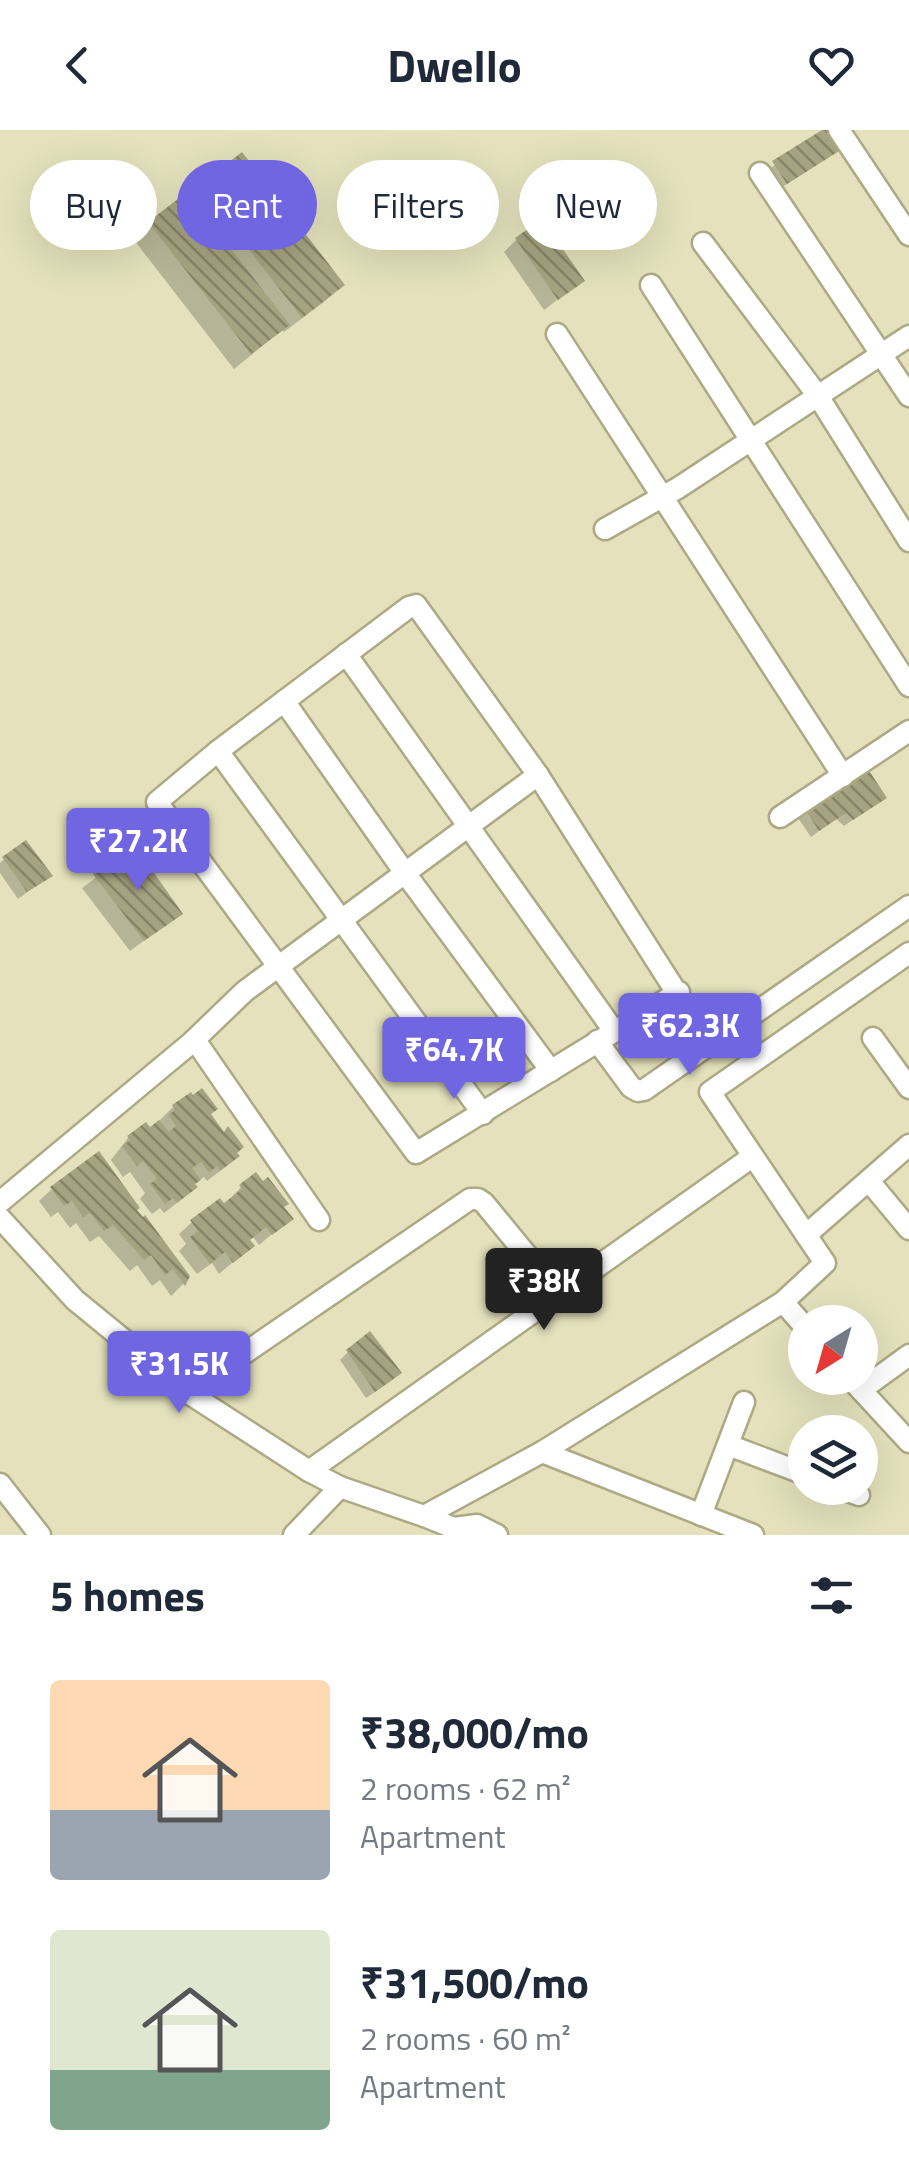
<!DOCTYPE html>
<html lang="en">
<head>
<meta charset="utf-8">
<style>
	body { margin:0; font-family:"Titillium Web",sans-serif; background:#f2f2f3; color:#1f2937; height:100vh; display:flex; flex-direction:column; font-size:38px; white-space:nowrap }
	* { box-sizing:border-box; margin:0 }
	p { font-size:32px; color:#747a83 }
	.icon { flex:none; width:55px; height:55px; fill:none; stroke:currentColor; stroke-width:2; stroke-linecap:round; stroke-linejoin:round }
	.map { position:relative; height:1405px; overflow:hidden }
	.side { display:flex; flex-direction:column; background:#fff; flex:1 }
	.side>* { flex:none }
	.banner { position:absolute; left:30px; top:30px; width:850px; height:90px; display:flex; gap:20px }
	.needle { width:65px; rotate:217deg }
	.controls { position:absolute; left:788px; top:1175px; display:grid; gap:20px }
	.controls a { display:grid; place-items:center; width:90px; height:90px; border-radius:50%; background:#fff; box-shadow:0 10px 40px #0002; font-size:50px }
	.price { position:absolute; translate:-50% -85px; padding:0 22px; border-radius:10px; background:#7166e1; color:#fff; font-size:32px; line-height:65px; filter:drop-shadow(0 2px 5px #0008) }
	.price::after { content:''; position:absolute; left:50%; top:60px; width:30px; height:22px; margin-left:-15px; background:inherit; clip-path:polygon(0 0,100% 0,50% 100%) }
	.price.current { background:#222; color:#fff }
	ul { padding:0; list-style:none }
	li { display:flex; align-items:center; gap:30px; height:250px; padding:0 50px }
	li span { display:grid; place-items:center; flex:none; width:280px; height:200px; border-radius:10px; color:#555 }
	li>.icon { margin-inline-start:auto }
	span .icon { width:120px; height:120px; fill:#fffc; stroke-width:1 }
	li b { font-size:42px }
	h2 { display:flex; justify-content:space-between; align-items:center; height:120px; padding:0 50px; font-size:42px }
	.pill { padding:0 35px; border-radius:45px; background:#fff; box-shadow:0 10px 40px #0002; font-size:35px; line-height:90px }
	.pill.current { background:#7166e1; color:#fff }
	header { display:flex; justify-content:space-between; align-items:center; height:130px; padding:0 50px; background:#fff; font-size:45px; font-weight:700 }
	.map>svg:first-child { display:block }
	.shadow { fill:#0003 }
	.building { fill:url(#building-back-hatch) }
	.lines { fill:none; stroke-linecap:round; stroke-linejoin:round }
	.minor-casing { stroke:#aca985; stroke-width:25 }
	.minor { stroke:#fff; stroke-width:20 }
</style>
</head>
<body>
<header><svg class="icon" aria-label="back" viewBox="0 0 24 24"><path d="M15 5l-7 7 7 7"/></svg>Dwello<svg class="icon" aria-label="heart" viewBox="0 0 24 24"><path d="M12 20l-8-8c-3-5 5-10 8-4 3-6 11-1 8 4z"/></svg></header>
<div class="map">
<svg width="909" height="1405" viewBox="0 0 909 1405">
	<defs>
		<pattern id="building-back-hatch" width="6" height="6" patternUnits="userSpaceOnUse" patternTransform="scale(2.5)"><rect width="6" height="6" fill="#a6a380"/><path d="M-1 5l2 2M0 0l6 6M5-1l2 2" fill="none" stroke="#868367"/></pattern>
	</defs>
	<rect width="100%" height="100%" fill="#e4e1bc"/>
	<g class="shadow">
		<polygon points="827,0 844,16 778,60 766,41"/>
		<polygon points="201,57 342,155 325,171 284,202 282,200 234,239 134,110 150,93 189,69"/>
		<polygon points="516,110 582,151 544,180 504,122"/>
		<polygon points="884,668 844,696 836,689 811,707 798,688 806,680"/>
		<polygon points="134,719 180,784 130,821 82,758"/>
		<polygon points="4,729 49,746 18,769 0,743 0,733"/>
		<polygon points="173,977 208,985 224,1038 207,1051 204,1047 193,1055 195,1057 182,1069 164,1083 160,1078 152,1084 140,1069 145,1063 130,1042 123,1047 111,1030 128,1008 146,995 150,1000"/>
		<polygon points="241,1057 281,1077 290,1089 259,1115 253,1107 248,1111 252,1116 219,1144 212,1133 197,1144 179,1121 186,1114 179,1104 192,1092 223,1077"/>
		<polygon points="52,1059 134,1080 187,1146 183,1154 171,1166 160,1150 152,1156 137,1135 130,1141 99,1106 90,1112 76,1093 70,1098 58,1082 51,1087 39,1071"/>
		<polygon points="348,1222 391,1251 366,1268 340,1230"/>
	</g>
	<g class="building">
		<polygon points="822,0 837,0 847,16 787,54 772,31"/>
		<polygon points="242,22 345,155 302,188 199,55"/>
		<polygon points="187,62 290,195 251,224 148,92"/>
		<polygon points="542,89 585,151 558,170 515,108"/>
		<polygon points="868,639 887,668 853,690 846,683 819,701 804,678 830,666"/>
		<polygon points="26,710 53,746 27,762 2,727"/>
		<polygon points="135,716 183,784 144,811 93,744"/>
		<polygon points="202,958 218,979 211,984 224,1002 228,996 244,1017 237,1023 240,1026 220,1041 217,1036 209,1043 201,1032 192,1038 201,1050 195,1054 198,1057 177,1073 173,1068 165,1074 150,1054 157,1049 143,1031 137,1036 122,1016 130,1010 127,1006 146,992 150,997 159,990 169,1002 176,996 168,985 175,980 172,975 191,962 193,965"/>
		<polygon points="99,1021 140,1078 137,1080 143,1087 145,1085 190,1146 185,1156 173,1139 165,1145 151,1125 144,1130 113,1095 104,1101 90,1083 83,1087 72,1071 64,1076 50,1057"/>
		<polygon points="256,1042 263,1051 268,1047 289,1074 284,1077 294,1089 272,1105 266,1097 250,1110 255,1116 233,1133 225,1122 210,1134 190,1107 198,1101 190,1090 220,1068 224,1073 242,1059 239,1055"/>
		<polygon points="370,1201 402,1243 375,1262 346,1220"/>
	</g>
	<g class="lines">
		<defs>
			<g id="minor">
				<polyline points="839,0 909,105"/>
				<polyline points="760,43 909,266"/>
				<polyline points="703,113 818,266 909,411"/>
				<polyline points="651,155 909,556"/>
				<polyline points="557,204 843,646"/>
				<polyline points="605,399 678,358 909,206"/>
				<polyline points="346,524 614,901"/>
				<polyline points="284,571 405,743 551,941"/>
				<polyline points="218,621 483,984"/>
				<polyline points="780,687 909,601"/>
				<polyline points="679,862 416,1023 157,672 218,621 409,477 416,475 538,645 710,915"/>
				<polyline points="873,908 909,958"/>
				<polyline points="195,910 319,1090"/>
				<polyline points="597,911 631,957 638,961 644,960 909,776"/>
				<polyline points="869,1051 909,1099"/>
				<polyline points="0,1072 191,913 245,861 538,645"/>
				<polyline points="0,1088 75,1170 190,1264 309,1341 340,1357 424,1386"/>
				<polyline points="806,1105 909,1015"/>
				<polyline points="783,1172 825,1133 710,962 909,823"/>
				<polyline points="850,1248 909,1312"/>
				<polyline points="861,1260 909,1225"/>
				<polyline points="190,1264 233,1231 470,1069 478,1069 484,1073 558,1163"/>
				<polyline points="728,1315 805,1344"/>
				<polyline points="542,1322 753,1405"/>
				<polyline points="309,1341 752,1027"/>
				<polyline points="0,1354 40,1405"/>
				<polyline points="840,1358 859,1365"/>
				<polyline points="701,1385 744,1272"/>
				<polyline points="454,1398 477,1395 497,1405"/>
				<polyline points="294,1405 340,1357"/>
				<polyline points="459,1405 454,1398 424,1386 542,1322 783,1172 805,1197"/>
			</g>
		</defs>
		<use href="#minor" class="minor-casing"/>
		<use href="#minor" class="minor"/>
	</g>
</svg>
<div class="controls">
<a><svg class="needle" viewBox="-14 -14 28 28"><path d="M0-13l5 13h-10z" fill="#e53935"/><path d="M0 13l5-13h-10z" fill="#747a83"/></svg></a>
<a><svg class="icon" aria-label="layers" viewBox="0 0 24 24"><path d="M12 4l9 5-9 5-9-5zM3 14l9 5 9-5"/></svg></a>
</div>
<b class="price" style="left:138px;top:763px">₹27.2K</b>
<b class="price" style="left:690px;top:948px">₹62.3K</b>
<b class="price" style="left:454px;top:972px">₹64.7K</b>
<b class="price current" style="left:544px;top:1203px">₹38K</b>
<b class="price" style="left:179px;top:1286px">₹31.5K</b>
<div class="banner">
<a class="pill">Buy</a>
<a class="pill current">Rent</a>
<a class="pill">Filters</a>
<a class="pill">New</a>
</div>
</div>
<section class="side">
<h2>5 homes<svg class="icon" aria-label="filters" viewBox="0 0 24 24"><path d="M4 7h16M4 17h16"/><circle cx="9" cy="7" r="2"/><circle cx="15" cy="17" r="2"/></svg></h2>
<ul>
<li><span style="background:linear-gradient(#ffd9b3 65%,#9aa5b1 0)"><svg class="icon" aria-label="home" viewBox="0 0 24 24"><path d="M3 11l9-7 9 7M6 9v11h12V9"/></svg></span><div><b>₹38,000/mo</b><p>2 rooms · 62 m²</p><p>Apartment</p></div></li>
<li><span style="background:linear-gradient(#dfe7d0 70%,#7fa58c 0)"><svg class="icon" aria-label="home" viewBox="0 0 24 24"><path d="M3 11l9-7 9 7M6 9v11h12V9"/></svg></span><div><b>₹31,500/mo</b><p>2 rooms · 60 m²</p><p>Apartment</p></div></li>
</ul>
</section>
</body>
</html>
